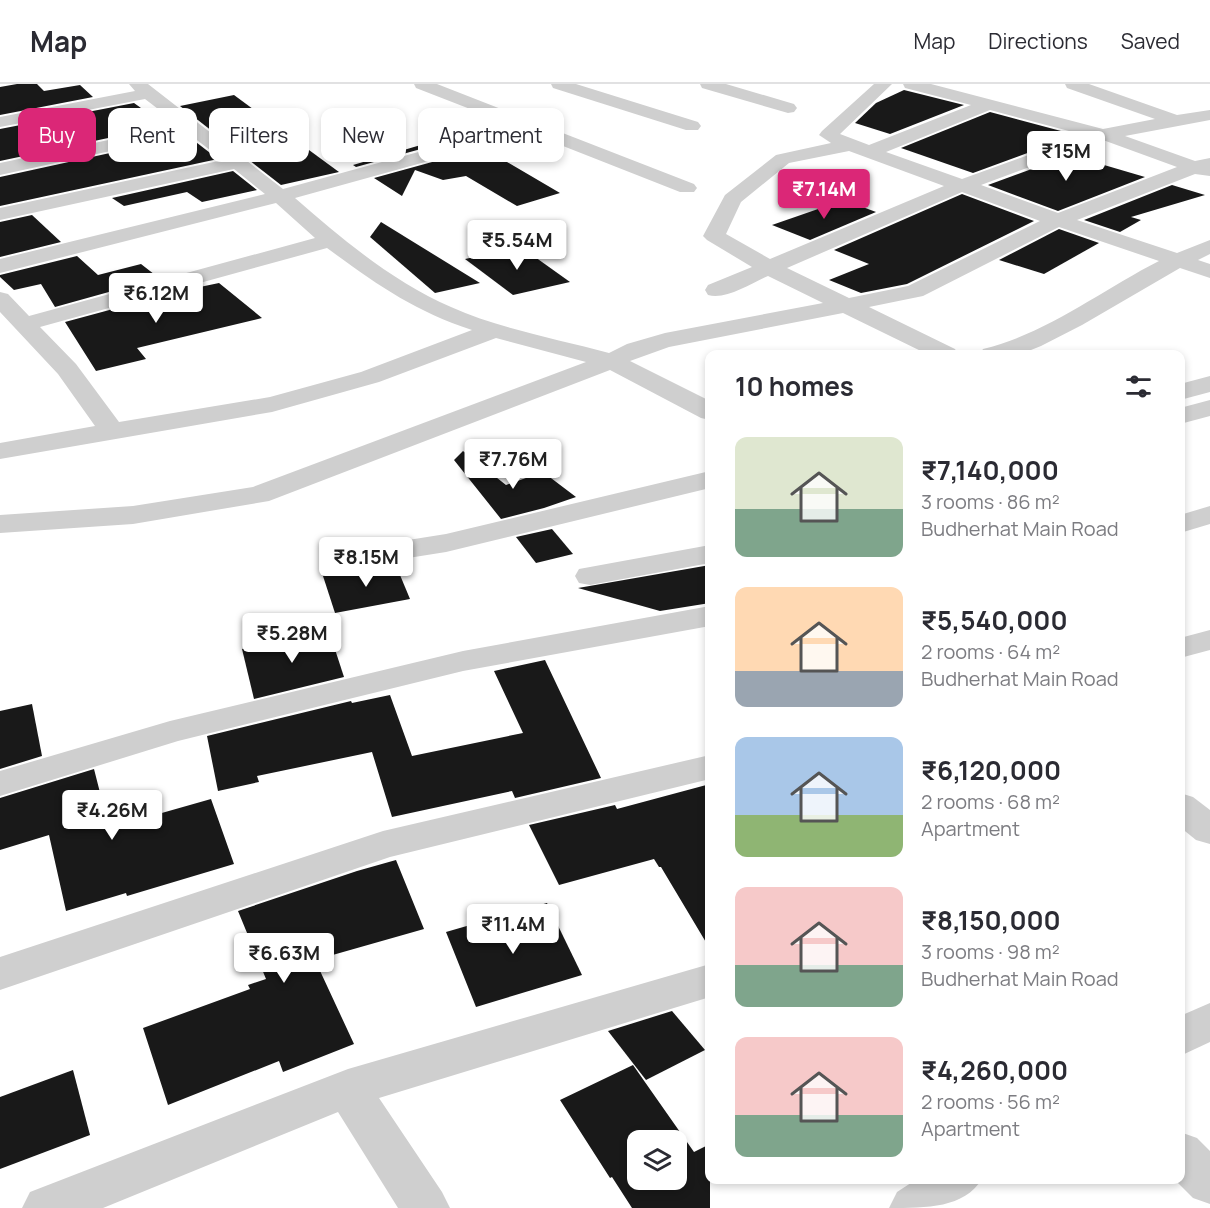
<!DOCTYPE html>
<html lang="en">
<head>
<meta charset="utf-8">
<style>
	body { margin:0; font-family:Manrope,sans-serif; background:#f7f7f7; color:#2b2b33; height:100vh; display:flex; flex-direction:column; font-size:22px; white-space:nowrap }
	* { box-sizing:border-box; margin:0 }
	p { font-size:20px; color:#7c7c81 }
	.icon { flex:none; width:33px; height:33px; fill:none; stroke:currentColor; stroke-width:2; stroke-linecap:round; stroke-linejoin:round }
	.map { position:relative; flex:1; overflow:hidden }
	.sheet { position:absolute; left:705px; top:266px; width:480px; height:834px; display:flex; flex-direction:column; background:#fff; border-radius:12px; box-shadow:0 3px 9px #0003 }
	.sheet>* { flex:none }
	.banner { position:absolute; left:18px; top:24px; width:570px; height:54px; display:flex; gap:12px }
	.buttons { position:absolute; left:627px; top:1046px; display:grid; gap:12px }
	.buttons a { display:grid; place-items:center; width:60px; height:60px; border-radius:12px; background:#fff; box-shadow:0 3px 9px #0003; font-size:30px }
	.price { position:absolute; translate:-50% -51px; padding:0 14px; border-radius:6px; background:#fff; color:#222; font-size:20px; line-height:39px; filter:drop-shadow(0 2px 3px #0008) }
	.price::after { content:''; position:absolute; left:50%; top:36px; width:18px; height:14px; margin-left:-9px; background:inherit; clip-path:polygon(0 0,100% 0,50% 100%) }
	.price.current { background:#db2777; color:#fff }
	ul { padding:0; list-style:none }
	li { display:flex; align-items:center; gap:18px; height:150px; padding:0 30px }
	li span { display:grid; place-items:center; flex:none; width:168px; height:120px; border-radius:12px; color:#555 }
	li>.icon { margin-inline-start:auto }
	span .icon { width:72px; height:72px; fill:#fffc; stroke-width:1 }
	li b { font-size:26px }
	h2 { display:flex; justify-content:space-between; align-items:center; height:72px; padding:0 30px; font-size:26px }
	.tag { padding:0 21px; border-radius:12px; background:#fff; box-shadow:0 3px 9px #0003; font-size:21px; line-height:54px }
	.tag.current { background:#db2777; color:#fff }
	header { display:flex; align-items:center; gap:36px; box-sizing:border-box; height:84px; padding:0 30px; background:#fff; border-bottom:2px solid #e1e1e2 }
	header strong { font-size:28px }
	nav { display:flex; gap:33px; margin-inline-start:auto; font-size:21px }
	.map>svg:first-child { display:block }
	.building { fill:#191919; fill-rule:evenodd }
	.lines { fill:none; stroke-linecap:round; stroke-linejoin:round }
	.minor { fill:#cfcfcf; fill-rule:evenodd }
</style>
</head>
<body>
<header>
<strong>Map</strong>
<nav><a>Map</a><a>Directions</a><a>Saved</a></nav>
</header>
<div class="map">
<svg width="1210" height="1124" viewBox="0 0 1210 1124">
	<rect width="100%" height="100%" fill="#fff"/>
	<g class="building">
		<polygon points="17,0 37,0 44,7 80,1 93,13 0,31 0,3"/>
		<polygon points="904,6 964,21 890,50 855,39 876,19"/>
		<polygon points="234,11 339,88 281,101 180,22"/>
		<polygon points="134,19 148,29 157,27 174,40 0,77 0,45"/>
		<polygon points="990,28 1076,51 973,89 901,64"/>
		<polygon points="458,50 464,53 356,83 353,81"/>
		<polygon points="188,52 218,75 0,122 0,93"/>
		<polygon points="483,64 560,109 517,122 466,92 443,96 415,86 402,112 374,94"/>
		<polygon points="1070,71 1145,93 1058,127 988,101"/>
		<polygon points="233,87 257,106 202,118 187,108 124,122 112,114"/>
		<polygon points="1172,101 1205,111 1131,133 1141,136 1120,148 1084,136"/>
		<polygon points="962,110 1034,137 907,200 861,209 829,196 869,180 834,166"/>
		<polygon points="844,116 876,128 810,156 772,141"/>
		<polygon points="32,131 61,158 0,173 0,138"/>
		<polygon points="381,138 480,199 435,209 370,153"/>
		<polygon points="1059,145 1099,159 1044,190 999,176"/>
		<polygon points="521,163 570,198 513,211 465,175"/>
		<polygon points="77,172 98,191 141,180 159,194 55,223 41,200 14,206 0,193 0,191"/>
		<polygon points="219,199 262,234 137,264 146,275 96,287 65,238 176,208"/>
		<polygon points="463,367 506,401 543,388 576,413 544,424 501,435 454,376"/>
		<polygon points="552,445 573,470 536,479 516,453"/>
		<polygon points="395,479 410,515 335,529 323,492"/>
		<polygon points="710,481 710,519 660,527 578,504"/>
		<polygon points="329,547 344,593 254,615 242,565"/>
		<polygon points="545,576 601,694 515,714 512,707 392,733 372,668 257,692 259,698 218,707 207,652 351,617 352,619 390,611 412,672 523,649 494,587"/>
		<polygon points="32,620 42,672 0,685 0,627"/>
		<polygon points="94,685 109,744 211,715 234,780 127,812 126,809 66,827 49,751 0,766 0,714"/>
		<polygon points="710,700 710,865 661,783 659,783 654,775 559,801 529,741 615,721 617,725"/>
		<polygon points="396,776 424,845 315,876 354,960 283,988 279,977 168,1021 143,944 250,905 248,901 266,895 238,827 357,787"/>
		<polygon points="547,819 582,891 476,923 446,848"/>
		<polygon points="672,927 705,966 646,996 608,947"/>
		<path d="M633 981 694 1068 710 1060V1124H632L612 1093 610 1094 560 1016ZM638 1056H676V1095H638Z"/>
		<polygon points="73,986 90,1051 0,1085 0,1013"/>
	</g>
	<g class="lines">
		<g class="minor">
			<path d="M129 0H148L283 105 514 42 416 4 414 0H437L694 100 697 104 694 108H680L530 49 295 114C342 155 393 198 451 223 500 245 557 255 609 269L627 260 665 249 823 219 768 192C751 199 727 216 708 211L705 206 708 201 752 183 707 156 703 152 725 111 776 71 831 59 819 51 822 47 874 0H892L840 50 869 61 971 21 905 4 903 0H931L1103 45 1155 35 1067 4 1065 0H1089L1177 31 1210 26V36L1125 52 1195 77 1210 74V92L1195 90 1077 136 1177 169 1210 156V170L1198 176 1210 180V194L1180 184 1082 241 1041 262 1021 270H980L983 265C1048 249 1100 207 1159 177L1059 143 923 212 869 223 955 265 958 270H927L843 229 669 263 630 277 710 317V336L701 334 610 286 269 417 133 440 0 449V431L133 422 253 403 586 278 496 254 379 298 272 328 0 375V359L95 342 58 290 0 228V208L8 210 29 232 315 154 276 119 0 189V175L265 110 234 85 0 136V124L223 76 189 50 0 91V79L179 41 145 15 0 43V33L135 7ZM990 26 1084 51 962 95 886 68ZM1103 56 1177 83 1058 129 981 101ZM849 67 944 102 770 175 726 150 741 118 789 79ZM962 108 1040 137 908 202 849 214 787 184ZM327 164C376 200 414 227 472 246L361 288 270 313 119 338 76 280 40 243Z"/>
			<polygon points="551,0 576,0 698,38 701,42 698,46 686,46 553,4"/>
			<polygon points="700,0 726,0 794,20 797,24 794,28 788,29 702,4"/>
			<polygon points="1210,292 1210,308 1180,316 1180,300"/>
			<polygon points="1210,316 1210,332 1180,340 1180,324"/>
			<polygon points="710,387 710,404 446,468 345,484 334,481 330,475 334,469 345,466 446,450"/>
			<polygon points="1210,422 1210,440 1180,449 1180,431"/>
			<polygon points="710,461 710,479 590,501 579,499 575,492 579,485 590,483"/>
			<polygon points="710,522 710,542 463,587 178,657 0,712 0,687 170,637 463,567"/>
			<polygon points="1210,546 1210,566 1180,574 1180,554"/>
			<polygon points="710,671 710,695 390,773 0,906 0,873 383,747"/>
			<polygon points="1180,709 1193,713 1210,726 1210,760 1196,756 1180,743"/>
			<polygon points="710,880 710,913 379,1014 442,1108 450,1124 398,1124 338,1028 103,1124 22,1124 30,1108 348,985"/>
			<polygon points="1210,919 1210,958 1180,972 1180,932"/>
			<polygon points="1180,1048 1197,1054 1210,1067 1210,1120 1193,1114 1174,1095 1180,1095"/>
			<path d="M917 1095H982C964 1124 927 1124 889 1124L897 1108Z"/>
		</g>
	</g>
</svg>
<div class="buttons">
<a><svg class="icon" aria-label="layers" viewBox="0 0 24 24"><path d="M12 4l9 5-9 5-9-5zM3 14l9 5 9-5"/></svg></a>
</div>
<b class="price" style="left:1066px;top:98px">₹15M</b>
<b class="price current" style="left:824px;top:136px">₹7.14M</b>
<b class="price" style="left:517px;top:187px">₹5.54M</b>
<b class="price" style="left:156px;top:240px">₹6.12M</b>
<b class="price" style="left:513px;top:406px">₹7.76M</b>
<b class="price" style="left:366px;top:504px">₹8.15M</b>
<b class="price" style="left:292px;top:580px">₹5.28M</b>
<b class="price" style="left:112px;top:757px">₹4.26M</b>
<b class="price" style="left:513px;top:871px">₹11.4M</b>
<b class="price" style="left:284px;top:900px">₹6.63M</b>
<div class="banner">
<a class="tag current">Buy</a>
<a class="tag">Rent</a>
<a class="tag">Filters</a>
<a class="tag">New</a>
<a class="tag">Apartment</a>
</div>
<section class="sheet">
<h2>10 homes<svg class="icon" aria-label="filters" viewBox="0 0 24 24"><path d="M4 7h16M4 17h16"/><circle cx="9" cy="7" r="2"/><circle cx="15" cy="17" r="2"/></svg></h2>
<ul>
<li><span style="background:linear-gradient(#dfe7d0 60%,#7fa58c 0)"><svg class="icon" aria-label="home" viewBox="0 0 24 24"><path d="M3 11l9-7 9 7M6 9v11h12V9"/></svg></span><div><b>₹7,140,000</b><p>3 rooms · 86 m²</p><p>Budherhat Main Road</p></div></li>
<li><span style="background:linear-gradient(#ffd9b3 70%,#9aa5b1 0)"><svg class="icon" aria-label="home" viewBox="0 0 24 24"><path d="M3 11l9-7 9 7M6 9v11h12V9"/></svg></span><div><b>₹5,540,000</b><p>2 rooms · 64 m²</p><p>Budherhat Main Road</p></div></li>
<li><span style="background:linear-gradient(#a9c7e8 65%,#8fb573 0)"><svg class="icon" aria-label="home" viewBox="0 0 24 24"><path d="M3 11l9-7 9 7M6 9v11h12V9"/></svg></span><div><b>₹6,120,000</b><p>2 rooms · 68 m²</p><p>Apartment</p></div></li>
<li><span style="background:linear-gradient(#f6c9c9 65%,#7fa58c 0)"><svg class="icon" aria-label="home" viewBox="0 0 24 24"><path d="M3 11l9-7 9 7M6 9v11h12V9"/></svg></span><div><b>₹8,150,000</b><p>3 rooms · 98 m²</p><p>Budherhat Main Road</p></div></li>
<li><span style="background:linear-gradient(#f6c9c9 65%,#7fa58c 0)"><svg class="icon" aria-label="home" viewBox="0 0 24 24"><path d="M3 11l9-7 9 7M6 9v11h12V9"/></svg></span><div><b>₹4,260,000</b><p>2 rooms · 56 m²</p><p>Apartment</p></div></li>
</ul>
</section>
</div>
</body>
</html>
